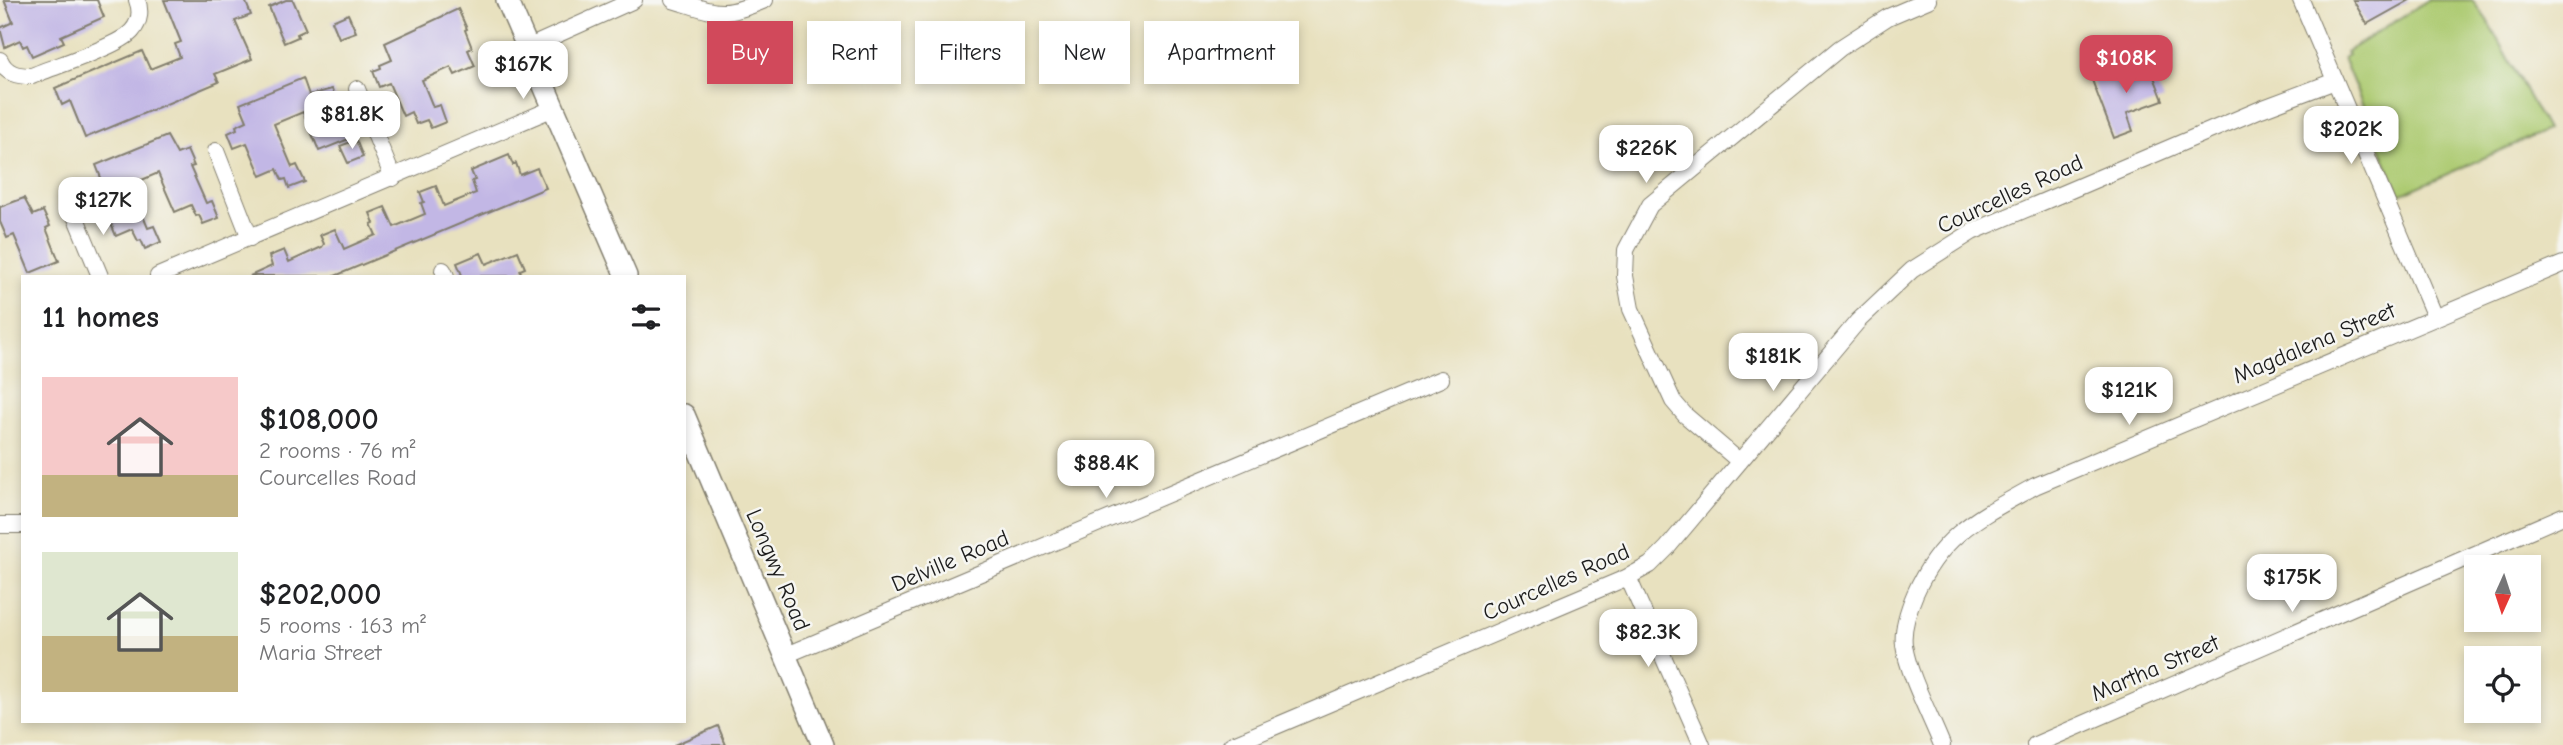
<!DOCTYPE html>
<html lang="en">
<head>
<meta charset="utf-8">
<style>
	body { margin:0; font-family:"Comic Neue",sans-serif; background:#f6f6f6; color:#202124; height:100vh; display:flex; flex-direction:column; font-size:26px; white-space:nowrap }
	* { box-sizing:border-box; margin:0 }
	p { font-size:23px; color:#757577 }
	.icon { flex:none; width:38px; height:38px; fill:none; stroke:currentColor; stroke-width:2; stroke-linecap:round; stroke-linejoin:round }
	.map { position:relative; flex:1; overflow:hidden }
	.sheet { position:absolute; left:21px; top:275px; width:665px; height:448px; display:flex; flex-direction:column; background:#fff; border-radius:0px; box-shadow:0 4px 10px #0003 }
	.sheet>* { flex:none }
	.top-card { position:absolute; left:707px; top:21px; width:665px; height:63px; display:flex; gap:14px }
	.needle { width:46px; rotate:183deg }
	.buttons { position:absolute; left:2464px; top:555px; display:grid; gap:14px }
	.buttons a { display:grid; place-items:center; width:77px; height:77px; border-radius:0px; background:#fff; box-shadow:0 4px 10px #0003; font-size:35px }
	.price { position:absolute; translate:-50% -60px; padding:0 16px; border-radius:14px; background:#fff; color:#222; font-size:23px; line-height:46px; filter:drop-shadow(0 2px 4px #0008) }
	.price::after { content:''; position:absolute; left:50%; top:42px; width:21px; height:16px; margin-left:-10px; background:inherit; clip-path:polygon(0 0,100% 0,50% 100%) }
	.price.current { background:#d1495b; color:#fff }
	ul { padding:0; list-style:none }
	li { display:flex; align-items:center; gap:21px; height:175px; padding:0 21px }
	li span { display:grid; place-items:center; flex:none; width:196px; height:140px; border-radius:0px; color:#555 }
	li>.icon { margin-inline-start:auto }
	span .icon { width:84px; height:84px; fill:#fffc; stroke-width:1 }
	li b { font-size:30px }
	h2 { display:flex; justify-content:space-between; align-items:center; height:84px; padding:0 21px; font-size:30px }
	.pill { padding:0 24px; border-radius:0px; background:#fff; box-shadow:0 4px 10px #0003; font-size:24px; line-height:63px }
	.pill.current { background:#d1495b; color:#fff }
	.map>svg:first-child { display:block }
	.green { fill:#adcb72; stroke:#647447; stroke-width:2 }
	.building { fill:#c2b7e5 }
	.lines { fill:none; stroke-linecap:round; stroke-linejoin:round }
	.street-casing { stroke:#827e6e; stroke-width:18 }
	.secondary-casing { stroke:#827e6e; stroke-width:24 }
	.street { stroke:#fff; stroke-width:16 }
	.secondary { stroke:#fff; stroke-width:21 }
	.labels { text-anchor:middle; dominant-baseline:central; stroke-width:5; stroke-linejoin:round; paint-order:stroke }
	.street-label { font-size:23px; fill:#1c1c1c; stroke:#f6f6f2 }
</style>
</head>
<body>
<div class="map">
<svg width="2563" height="745" viewBox="0 0 2563 745">
	<rect width="100%" height="100%" fill="#f6f6f2"/>
	<filter id="ink" filterUnits="userSpaceOnUse"><feTurbulence type="fractalNoise" baseFrequency=".0143" numOctaves="2"/><feDisplacementMap in="SourceGraphic" scale="14" xChannelSelector="R" yChannelSelector="G"/><feConvolveMatrix kernelMatrix="1 2 1 2 8 2 1 2 1" color-interpolation-filters="sRGB"/></filter>
	<filter id="wash" filterUnits="userSpaceOnUse"><feTurbulence type="fractalNoise" baseFrequency=".00686" numOctaves="4" result="noise"/><feDisplacementMap in="SourceGraphic" scale="28" xChannelSelector="R" yChannelSelector="G"/><feGaussianBlur stdDeviation="1.57" result="paint"/><feColorMatrix in="noise" values="0 0 0 0 0 0 0 0 0 0 0 0 0 0 0 0 0 1.4 0 .05"/><feComposite in="paint" operator="in"/></filter>
	<g filter="url(#wash)">
		<rect width="100%" height="100%" fill="#e8e1bf"/>
		<polygon class="green" points="2428,0 2472,0 2487,20 2547,130 2400,195 2343,58 2348,55 2346,52"/>
		<g id="blocks">
			<g class="building">
				<polygon points="4,0 97,0 104,17 61,36 64,42 32,56 27,45 23,47 20,40 5,47 0,28 13,22"/>
				<polygon points="164,0 245,0 251,15 235,21 252,59 215,74 219,82 85,138 70,101 62,105 55,88 142,51 150,69 180,57 175,44 181,42"/>
				<polygon points="286,0 293,0 306,30 297,34 298,37 284,43 269,7"/>
				<polygon points="2353,0 2410,0 2367,24"/>
				<polygon points="458,9 467,29 465,30 472,48 468,50 475,66 455,75 451,67 422,80 433,107 440,105 446,122 431,128 427,120 416,124 411,112 403,116 389,83 379,87 373,71 381,68 380,65 392,60 385,43"/>
				<polygon points="348,14 356,32 339,38 332,21"/>
				<polygon points="2147,59 2163,100 2127,113 2133,131 2114,138 2092,80"/>
				<polygon points="303,78 309,95 332,89 338,104 335,106 349,139 319,151 303,112 274,124 292,167 297,165 305,182 289,188 286,179 282,180 277,169 261,176 247,143 234,148 228,133 237,129 236,126 247,121 240,104"/>
				<polygon points="167,136 177,154 187,150 194,166 190,167 206,203 212,201 219,218 203,224 199,215 196,216 191,205 175,212 158,173 130,185 148,228 154,226 161,242 145,249 141,240 138,241 132,229 116,236 103,204 89,209 83,194 93,190 91,187 103,183 96,165"/>
				<polygon points="356,140 363,157 348,163 340,146"/>
				<polygon points="509,155 513,165 516,163 520,175 537,168 546,188 335,276 250,276 272,266 269,256 284,250 289,262 322,247 324,244 320,235 335,229 344,249 376,235 371,224 374,223 370,213 385,207 394,227 425,214 421,203 424,202 420,192 436,186 444,206 476,193 472,181 475,180 471,171"/>
				<polygon points="24,198 33,215 43,211 50,226 46,228 59,261 30,273 14,235 7,238 0,222 0,207"/>
				<polygon points="518,251 525,268 520,270 522,276 458,276 462,275 457,263 481,253 486,264"/>
				<polygon points="718,726 726,745 674,745"/>
			</g>
		</g>
	</g>
	<g filter="url(#ink)">
		<use href="#blocks" fill-opacity="0" stroke="#827e6e" stroke-width="2"/>
		<g class="lines">
			<defs>
				<g id="street">
					<path d="M673 0C718 13 720 19 765 0"/>
					<polyline points="2301,0 2435,317"/>
					<polyline points="527,48 634,0"/>
					<path d="M0 60C6 74 18 76 32 76 54 66 118 47 132 31 140 22 141 10 137 0"/>
					<polyline points="357,89 393,178"/>
					<polyline points="216,151 250,238"/>
					<polyline points="73,211 100,276"/>
					<polyline points="443,270 446,276"/>
					<polyline points="158,276 554,108"/>
					<polyline points="1739,461 1685,415 1673,401 1631,309 1625,276 1626,250 1650,205 1840,48 1888,17 1928,0"/>
					<polyline points="0,525 23,525"/>
					<polyline points="1628,577 1702,745"/>
					<polyline points="786,655 1441,379"/>
					<polyline points="1231,745 1628,577 1650,565 1667,548 1858,321 1912,270 1972,232 2261,109 2335,81"/>
					<path d="M1942 745C1931 717 1908 674 1904 645 1902 629 1909 608 1915 594 1942 533 1980 517 2035 486L2563 264"/>
					<polyline points="2035,745 2563,516"/>
				</g>
				<g id="secondary">
					<polyline points="507,0 626,276"/>
					<polyline points="684,415 823,745"/>
				</g>
			</defs>
			<use href="#street" class="street-casing"/>
			<use href="#secondary" class="secondary-casing"/>
			<use href="#street" class="street"/>
			<use href="#secondary" class="secondary"/>
		</g>
	</g>
	<g class="labels">
		<g class="street-label">
			<text transform="translate(2010 194) rotate(-25)">Courcelles Road</text>
			<text transform="translate(2314 343) rotate(-23)">Magdalena Street</text>
			<text transform="translate(950 561) rotate(-23)">Delville Road</text>
			<text transform="translate(778 570) rotate(67)">Longwy Road</text>
			<text transform="translate(1556 582) rotate(-24)">Courcelles Road</text>
			<text transform="translate(2155 668) rotate(-23)">Martha Street</text>
		</g>
	</g>
</svg>
<div class="buttons">
<a><svg class="needle" viewBox="-14 -14 28 28"><path d="M0-13l5 13h-10z" fill="#e53935"/><path d="M0 13l5-13h-10z" fill="#757577"/></svg></a>
<a><svg class="icon" aria-label="locate" viewBox="0 0 24 24"><circle cx="12" cy="12" r="6"/><path d="M12 2v4M12 18v4M2 12h4M18 12h4"/></svg></a>
</div>
<b class="price current" style="left:2126px;top:95px">$108K</b>
<b class="price" style="left:523px;top:101px">$167K</b>
<b class="price" style="left:352px;top:151px">$81.8K</b>
<b class="price" style="left:2351px;top:166px">$202K</b>
<b class="price" style="left:1646px;top:185px">$226K</b>
<b class="price" style="left:103px;top:237px">$127K</b>
<b class="price" style="left:1773px;top:393px">$181K</b>
<b class="price" style="left:2129px;top:427px">$121K</b>
<b class="price" style="left:1106px;top:500px">$88.4K</b>
<b class="price" style="left:2292px;top:614px">$175K</b>
<b class="price" style="left:1648px;top:669px">$82.3K</b>
<div class="top-card">
<a class="pill current">Buy</a>
<a class="pill">Rent</a>
<a class="pill">Filters</a>
<a class="pill">New</a>
<a class="pill">Apartment</a>
</div>
<section class="sheet">
<h2>11 homes<svg class="icon" aria-label="filters" viewBox="0 0 24 24"><path d="M4 7h16M4 17h16"/><circle cx="9" cy="7" r="2"/><circle cx="15" cy="17" r="2"/></svg></h2>
<ul>
<li><span style="background:linear-gradient(#f6c9c9 70%,#c2b280 0)"><svg class="icon" aria-label="home" viewBox="0 0 24 24"><path d="M3 11l9-7 9 7M6 9v11h12V9"/></svg></span><div><b>$108,000</b><p>2 rooms · 76 m²</p><p>Courcelles Road</p></div></li>
<li><span style="background:linear-gradient(#dfe7d0 60%,#c2b280 0)"><svg class="icon" aria-label="home" viewBox="0 0 24 24"><path d="M3 11l9-7 9 7M6 9v11h12V9"/></svg></span><div><b>$202,000</b><p>5 rooms · 163 m²</p><p>Maria Street</p></div></li>
</ul>
</section>
</div>
</body>
</html>
